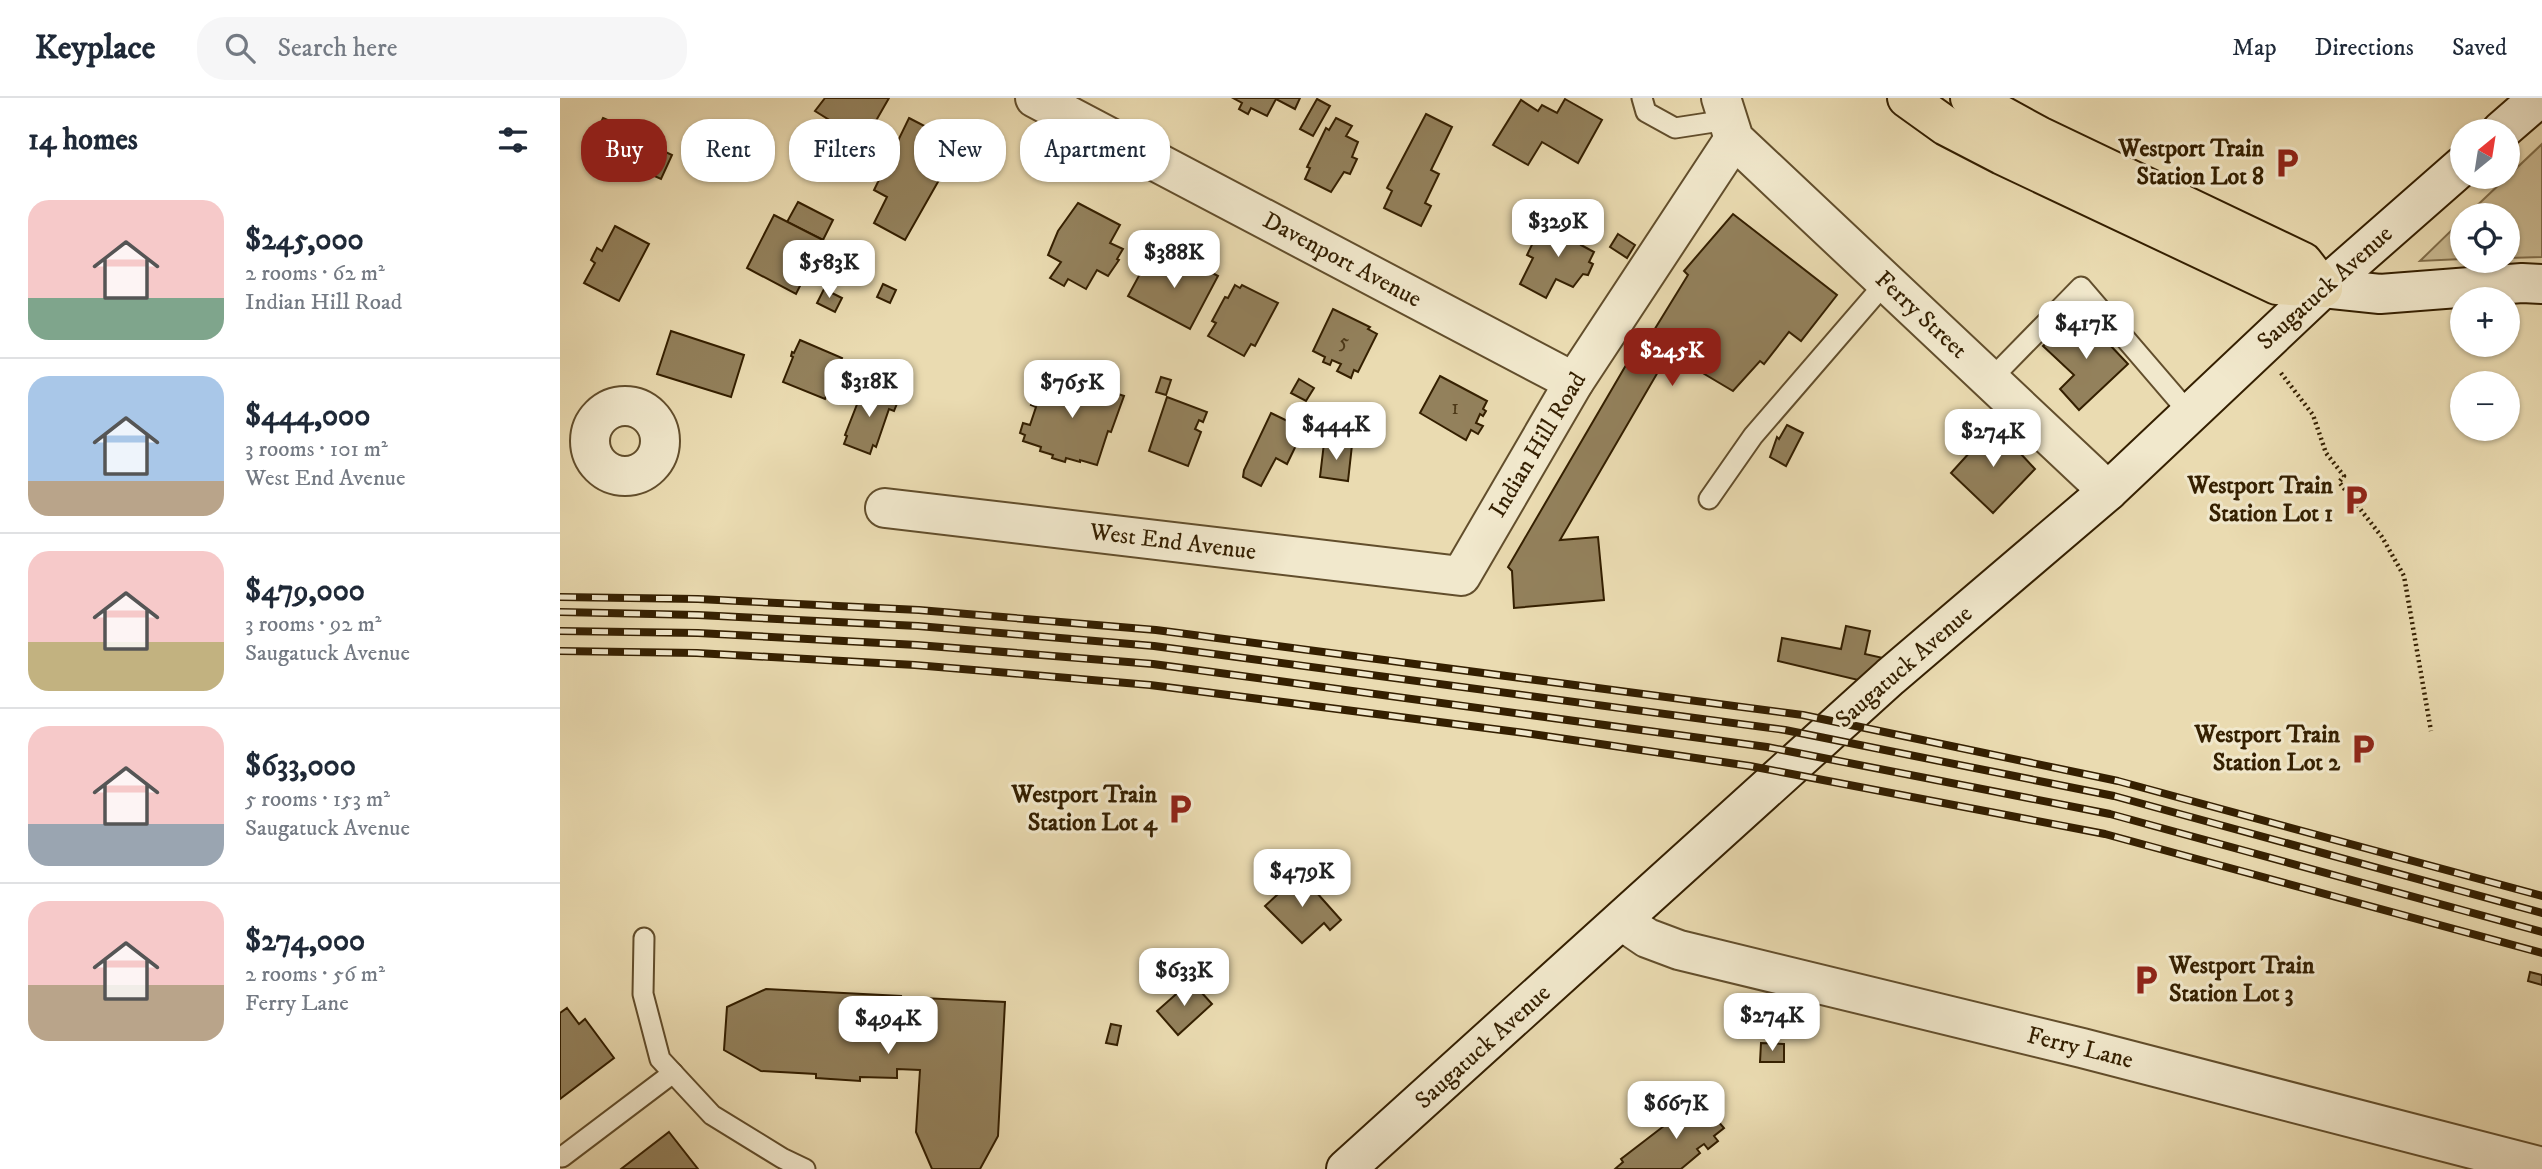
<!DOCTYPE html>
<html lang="en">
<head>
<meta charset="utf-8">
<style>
	body { margin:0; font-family:"IM FELL DW Pica",serif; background:#f6f6f7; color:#1f2937; height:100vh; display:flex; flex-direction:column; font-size:26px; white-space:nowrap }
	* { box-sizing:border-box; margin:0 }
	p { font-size:23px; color:#747a83 }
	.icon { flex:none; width:38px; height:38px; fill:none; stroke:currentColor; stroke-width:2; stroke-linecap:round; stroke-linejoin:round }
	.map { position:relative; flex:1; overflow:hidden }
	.drawer { display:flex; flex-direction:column; background:#fff; width:560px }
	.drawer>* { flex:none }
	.guide { position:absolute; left:21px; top:21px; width:665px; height:63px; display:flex; gap:14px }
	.needle { width:46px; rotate:30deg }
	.buttons { position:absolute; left:1890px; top:21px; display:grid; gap:14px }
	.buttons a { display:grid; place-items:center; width:70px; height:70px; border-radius:50%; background:#fff; box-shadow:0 2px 5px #0004; font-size:35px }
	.price { position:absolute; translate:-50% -60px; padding:0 16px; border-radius:14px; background:#fff; color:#222; font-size:23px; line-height:46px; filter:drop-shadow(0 2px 4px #0008) }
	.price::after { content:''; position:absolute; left:50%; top:42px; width:21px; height:16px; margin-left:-10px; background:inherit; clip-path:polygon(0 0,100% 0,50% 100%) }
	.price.selected { background:#8f2418; color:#fff }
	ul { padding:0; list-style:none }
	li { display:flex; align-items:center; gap:21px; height:175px; padding:0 28px }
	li+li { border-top:2px solid #e0e1e3 }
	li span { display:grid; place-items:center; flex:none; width:196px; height:140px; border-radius:21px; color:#555 }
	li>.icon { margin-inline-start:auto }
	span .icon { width:84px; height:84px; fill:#fffc; stroke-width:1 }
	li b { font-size:30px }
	h2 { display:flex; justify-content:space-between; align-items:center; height:84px; padding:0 28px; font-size:30px }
	.chip { padding:0 24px; border-radius:28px; background:#fff; box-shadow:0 2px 5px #0004; font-size:24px; line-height:63px }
	.chip.selected { background:#8f2418; color:#fff }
	header { display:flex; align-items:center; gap:42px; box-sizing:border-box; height:98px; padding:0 35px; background:#fff; border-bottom:2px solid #e0e1e3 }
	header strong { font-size:33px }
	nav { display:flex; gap:38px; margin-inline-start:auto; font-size:24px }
	.search { width:490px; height:63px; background:#f6f6f7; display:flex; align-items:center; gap:18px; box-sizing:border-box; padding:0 24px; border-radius:28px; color:#747a83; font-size:26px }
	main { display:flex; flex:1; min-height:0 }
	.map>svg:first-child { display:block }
	.green { fill:#cbbb93; stroke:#806d4a; stroke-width:2 }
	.building { fill:#93815c; stroke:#341f00; stroke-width:2 }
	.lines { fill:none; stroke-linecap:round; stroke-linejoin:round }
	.service-casing { stroke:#624e2c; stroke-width:23 }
	.minor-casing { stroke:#624e2c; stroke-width:42 }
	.secondary-casing { stroke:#341f00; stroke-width:42 }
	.motorway-casing { stroke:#341f00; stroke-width:42 }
	.path { stroke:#341f00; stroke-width:4.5; stroke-dasharray:2 3.5; stroke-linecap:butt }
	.service { stroke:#f1e8cc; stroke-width:19 }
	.minor { stroke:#f1e8cc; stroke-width:38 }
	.secondary { stroke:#f1e8cc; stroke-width:38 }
	.motorway { stroke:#eadbb1; stroke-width:38 }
	.rail-casing { stroke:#341f00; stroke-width:8 }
	.rail { stroke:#f1e8cc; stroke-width:5; stroke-dasharray:16; stroke-linecap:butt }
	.labels { text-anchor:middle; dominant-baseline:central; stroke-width:6; stroke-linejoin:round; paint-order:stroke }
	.number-label { font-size:21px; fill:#4c3817 }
	.poi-label { font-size:24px; font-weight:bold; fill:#341f00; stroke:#f1e8cc; text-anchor:end }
	.street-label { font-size:24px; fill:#341f00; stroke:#f1e8cc }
</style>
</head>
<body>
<header>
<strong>Keyplace</strong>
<div class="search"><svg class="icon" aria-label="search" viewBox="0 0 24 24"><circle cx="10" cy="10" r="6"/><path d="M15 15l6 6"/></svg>Search here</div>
<nav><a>Map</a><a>Directions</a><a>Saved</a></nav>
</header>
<main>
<section class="drawer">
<h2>14 homes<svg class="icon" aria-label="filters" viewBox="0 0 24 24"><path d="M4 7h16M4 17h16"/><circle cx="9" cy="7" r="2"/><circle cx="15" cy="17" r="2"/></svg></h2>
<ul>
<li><span style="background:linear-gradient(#f6c9c9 70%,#7fa58c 0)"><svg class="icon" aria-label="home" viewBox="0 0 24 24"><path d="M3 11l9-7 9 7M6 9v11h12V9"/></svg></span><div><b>$245,000</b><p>2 rooms · 62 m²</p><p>Indian Hill Road</p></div></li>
<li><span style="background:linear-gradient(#a9c7e8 75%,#b9a48a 0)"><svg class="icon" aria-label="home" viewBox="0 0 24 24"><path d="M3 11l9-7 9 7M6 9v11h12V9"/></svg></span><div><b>$444,000</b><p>3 rooms · 101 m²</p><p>West End Avenue</p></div></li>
<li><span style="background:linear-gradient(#f6c9c9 65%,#c2b280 0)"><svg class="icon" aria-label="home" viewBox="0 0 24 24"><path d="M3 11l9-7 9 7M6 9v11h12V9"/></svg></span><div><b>$479,000</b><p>3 rooms · 92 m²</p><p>Saugatuck Avenue</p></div></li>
<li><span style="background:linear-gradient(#f6c9c9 70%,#9aa5b1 0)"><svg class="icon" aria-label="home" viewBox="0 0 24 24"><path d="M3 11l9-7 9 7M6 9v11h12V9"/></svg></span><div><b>$633,000</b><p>5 rooms · 153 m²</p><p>Saugatuck Avenue</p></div></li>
<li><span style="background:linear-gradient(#f6c9c9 60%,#b9a48a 0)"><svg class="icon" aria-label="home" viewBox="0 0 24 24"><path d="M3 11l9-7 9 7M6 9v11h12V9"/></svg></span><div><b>$274,000</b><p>2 rooms · 56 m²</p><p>Ferry Lane</p></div></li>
</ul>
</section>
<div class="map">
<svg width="1982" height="1071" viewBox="0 0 1982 1071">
	<rect width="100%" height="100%" fill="#eadbb1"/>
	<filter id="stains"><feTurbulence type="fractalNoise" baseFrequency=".00286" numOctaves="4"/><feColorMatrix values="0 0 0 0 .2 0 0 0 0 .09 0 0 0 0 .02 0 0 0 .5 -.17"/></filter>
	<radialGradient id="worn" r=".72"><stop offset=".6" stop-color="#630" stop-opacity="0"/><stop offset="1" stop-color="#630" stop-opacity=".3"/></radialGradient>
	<g class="green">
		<polygon points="1982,46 1982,159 1948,160 1948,117 1907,117"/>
		<polygon points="1902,122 1902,161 1860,163"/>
	</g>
	<g class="building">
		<polygon points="265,0 329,0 309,35 288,23 284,31 255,13"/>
		<polygon points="673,0 740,0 735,11 716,1 707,18 691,10 688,16 679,11 682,5"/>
		<polygon points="757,1 770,8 753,38 740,31"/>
		<polygon points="1005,1 1042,22 1018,65 982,44 968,67 933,47 961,2 978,13 982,7 997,15"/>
		<polygon points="866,16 892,29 871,72 879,76 865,105 871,108 861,128 824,110 832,93 827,90"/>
		<polygon points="43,20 73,33 59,63 29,50"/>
		<polygon points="349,20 376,34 372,42 397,54 386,76 383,75 345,142 314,125 327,99 314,92"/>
		<polygon points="776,20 792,28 786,38 798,44 792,59 797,61 790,76 784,74 771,94 745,81 750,70 747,69 766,30 769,32"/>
		<polygon points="82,43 112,57 101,81 70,67"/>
		<polygon points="238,104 273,122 263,142 227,124"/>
		<polygon points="518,105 560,127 550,145 563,151 557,161 559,162 548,178 537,172 526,191 508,181 504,188 490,180 501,164 488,157 498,133"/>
		<polygon points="1173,116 1277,197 1241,243 1229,234 1204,266 1200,263 1173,293 1109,255 1000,442 1038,439 1044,502 954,510 952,473 948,469 1083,238 1088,242 1128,177 1124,173"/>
		<polygon points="214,117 263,142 236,196 187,170"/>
		<polygon points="1006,121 1028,133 1021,147 1034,154 1029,164 1033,166 1028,177 1023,176 1013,189 996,181 986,200 960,186 973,160 967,157 979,132 984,134 987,130 998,136"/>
		<polygon points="55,128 89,146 59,203 24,185 35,165 31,162 37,150 42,153"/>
		<polygon points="1058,136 1075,147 1067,160 1050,149"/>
		<polygon points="623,159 658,178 630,231 568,198 588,161 614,175"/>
		<polygon points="323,186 336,192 330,205 317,199"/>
		<polygon points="675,187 680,190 682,187 718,205 695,248 691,246 684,258 648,238 656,225 652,223 665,199 668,200"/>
		<polygon points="264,191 282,200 275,214 257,205"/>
		<polygon points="773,211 810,229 808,231 817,236 798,274 794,272 791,280 777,273 781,266 772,262 770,267 763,264 765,259 753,253"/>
		<polygon points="1520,224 1527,236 1534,228 1537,231 1541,227 1555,241 1549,246 1568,266 1519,312 1500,291 1514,277 1483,248 1507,225 1513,231"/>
		<polygon points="111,233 184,257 171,299 97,276"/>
		<polygon points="240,242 282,260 265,301 223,284 233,259 231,258 232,254 234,255"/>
		<polygon points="489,274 564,298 551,334 548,333 537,367 520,362 520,364 506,360 505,364 492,360 493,357 480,353 481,349 463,343 465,337 460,335 463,325 470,327 476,309 471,307 474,299 479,300 481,297"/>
		<polygon points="880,278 927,303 923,311 926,313 923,318 920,316 916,325 923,328 918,336 911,332 906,342 860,315"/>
		<polygon points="601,279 611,282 606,297 596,294"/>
		<polygon points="739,281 754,290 746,303 731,295"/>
		<polygon points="305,286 334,298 333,301 338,303 334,313 329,311 316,349 313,347 310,356 284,346 287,338 285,337"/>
		<polygon points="607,299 647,314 643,324 639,322 635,331 641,334 628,368 589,353"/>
		<polygon points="711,315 744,331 727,366 716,360 701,388 683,379 684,372"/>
		<polygon points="1227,327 1243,335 1226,368 1210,359 1217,339 1219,341"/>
		<polygon points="1434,327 1475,371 1433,415 1391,375 1411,353 1404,347 1412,339 1418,344"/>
		<polygon points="764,345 792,347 788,383 760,379"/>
		<polygon points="1286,528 1310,533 1305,556 1323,560 1298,582 1218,563 1222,540 1281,551"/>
		<polygon points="740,776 781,822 770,832 764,825 742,845 705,808"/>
		<polygon points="1970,874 1982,877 1982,887 1968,883"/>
		<polygon points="631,883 652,906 618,937 597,913"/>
		<polygon points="206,891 341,898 340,906 363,908 363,900 445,904 438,1038 420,1071 372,1071 356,1034 360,972 337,971 337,980 300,979 300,983 256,980 256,976 201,973 164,952 167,909"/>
		<polygon points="7,910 19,926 25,921 54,960 0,1001 0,915"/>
		<polygon points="551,926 561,928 557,947 546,945"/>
		<polygon points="1201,945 1224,946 1224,964 1200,964"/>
		<polygon points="1139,1001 1164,1030 1154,1038 1158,1043 1148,1051 1144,1046 1137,1051 1140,1055 1121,1071 1055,1071 1063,1064 1061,1061"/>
		<polygon points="109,1034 138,1071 61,1071"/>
	</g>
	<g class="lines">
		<defs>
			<g id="service">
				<polyline points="1082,0 1086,14 1115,30 1167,22"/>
				<polyline points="1430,282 1521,189 1630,316"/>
				<polyline points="1149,401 1193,338 1326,184"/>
				<polyline points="84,840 83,896 100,961 152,1017 222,1060 245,1071"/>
				<polyline points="2,1059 113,975"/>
			</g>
			<g id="minor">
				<polyline points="475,0 1014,284"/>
				<polyline points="1161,0 1174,41 1548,393"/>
				<circle cx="65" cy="343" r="35"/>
				<polyline points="325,410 901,478 1014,284 1174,41"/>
				<polyline points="1062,823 1087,840 1119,852 1522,950 1982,1069"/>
			</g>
			<g id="secondary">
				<polyline points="1941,33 1979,0"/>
				<polyline points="1763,190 1820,196 1962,185 1982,186"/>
				<polyline points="786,1071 1330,579 1548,393 1763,190 1902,68"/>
			</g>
			<g id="motorway">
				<polyline points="1347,0 1386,28 1442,57 1717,187 1763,190"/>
				<polyline points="1410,0 1479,38 1743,164 1763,190"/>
			</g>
		</defs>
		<use href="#service" class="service-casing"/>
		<use href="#minor" class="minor-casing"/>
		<use href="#secondary" class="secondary-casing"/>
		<use href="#motorway" class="motorway-casing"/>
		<polyline class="path" points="1721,275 1753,317 1766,355 1784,378 1779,384 1822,439 1844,478 1871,633"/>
		<use href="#service" class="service"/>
		<use href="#minor" class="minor"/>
		<use href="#secondary" class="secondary"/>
		<use href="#motorway" class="motorway"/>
		<defs>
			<g id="rail">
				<polyline points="0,499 138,501 359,512 596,532 1243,617 1558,683 1982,798"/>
				<polyline points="0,514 138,517 358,528 594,548 1225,632 1554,698 1982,815"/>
				<polyline points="0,533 138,535 357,547 593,566 1207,649 1550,716 1982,834"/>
				<polyline points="0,553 137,555 355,567 590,587 965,635 1190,668 1545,736 1982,855"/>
			</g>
		</defs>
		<use href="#rail" class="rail-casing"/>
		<use href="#rail" class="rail"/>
	</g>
	<defs>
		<symbol id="parking-bare" viewBox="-9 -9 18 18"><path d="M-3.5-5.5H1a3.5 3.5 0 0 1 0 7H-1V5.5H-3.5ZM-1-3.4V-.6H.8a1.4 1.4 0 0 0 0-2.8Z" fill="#8f2418" stroke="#f1e8cc" stroke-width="2.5" paint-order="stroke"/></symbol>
	</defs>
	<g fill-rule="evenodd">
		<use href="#parking-bare" x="1705" y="43" width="44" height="44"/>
		<use href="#parking-bare" x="1774" y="380" width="44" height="44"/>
		<use href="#parking-bare" x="1781" y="629" width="44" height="44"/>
		<use href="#parking-bare" x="598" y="689" width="44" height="44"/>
		<use href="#parking-bare" x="1564" y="860" width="44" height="44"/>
	</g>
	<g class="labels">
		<g class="number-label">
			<text x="784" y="244">5</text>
			<text x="895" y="310">1</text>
		</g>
		<g class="poi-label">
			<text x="1704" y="51">Westport Train<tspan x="1704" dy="28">Station Lot 8</tspan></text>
			<text x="1773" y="388">Westport Train<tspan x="1773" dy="28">Station Lot 1</tspan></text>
			<text x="1780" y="637">Westport Train<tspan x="1780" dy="28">Station Lot 2</tspan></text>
			<text x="597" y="697">Westport Train<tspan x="597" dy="28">Station Lot 4</tspan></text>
			<text x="1609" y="868" text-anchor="start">Westport Train<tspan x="1609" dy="28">Station Lot 3</tspan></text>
		</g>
		<g class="street-label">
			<text transform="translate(782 162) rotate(28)">Davenport Avenue</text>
			<text transform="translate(1765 190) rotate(-42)">Saugatuck Avenue</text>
			<text transform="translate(1361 217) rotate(43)">Ferry Street</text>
			<text transform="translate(978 347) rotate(-59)">Indian Hill Road</text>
			<text transform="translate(613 444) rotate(7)">West End Avenue</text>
			<text transform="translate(1344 569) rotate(-41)">Saugatuck Avenue</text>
			<text transform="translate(923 949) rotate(-42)">Saugatuck Avenue</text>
			<text transform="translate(1520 950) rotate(14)">Ferry Lane</text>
		</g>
	</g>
	<rect width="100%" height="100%" filter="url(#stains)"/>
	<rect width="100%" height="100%" fill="url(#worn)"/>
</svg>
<div class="buttons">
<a><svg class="needle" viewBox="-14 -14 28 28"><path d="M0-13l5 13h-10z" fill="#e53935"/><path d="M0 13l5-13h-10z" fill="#747a83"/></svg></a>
<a><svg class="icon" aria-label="locate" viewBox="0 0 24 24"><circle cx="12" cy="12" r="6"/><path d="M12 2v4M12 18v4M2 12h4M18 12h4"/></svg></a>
<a>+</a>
<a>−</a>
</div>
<b class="price" style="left:998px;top:161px">$329K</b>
<b class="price" style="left:614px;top:192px">$388K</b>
<b class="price" style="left:269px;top:202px">$583K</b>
<b class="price" style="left:1526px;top:263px">$417K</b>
<b class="price selected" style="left:1112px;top:290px">$245K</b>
<b class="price" style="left:309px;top:321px">$318K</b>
<b class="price" style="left:512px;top:322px">$765K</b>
<b class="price" style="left:776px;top:364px">$444K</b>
<b class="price" style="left:1433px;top:371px">$274K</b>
<b class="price" style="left:742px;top:811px">$479K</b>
<b class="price" style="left:624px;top:910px">$633K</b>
<b class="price" style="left:1212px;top:955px">$274K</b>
<b class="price" style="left:328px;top:958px">$494K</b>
<b class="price" style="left:1116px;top:1043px">$667K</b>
<div class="guide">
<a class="chip selected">Buy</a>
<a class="chip">Rent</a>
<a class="chip">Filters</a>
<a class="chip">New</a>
<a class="chip">Apartment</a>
</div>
</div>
</main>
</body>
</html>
